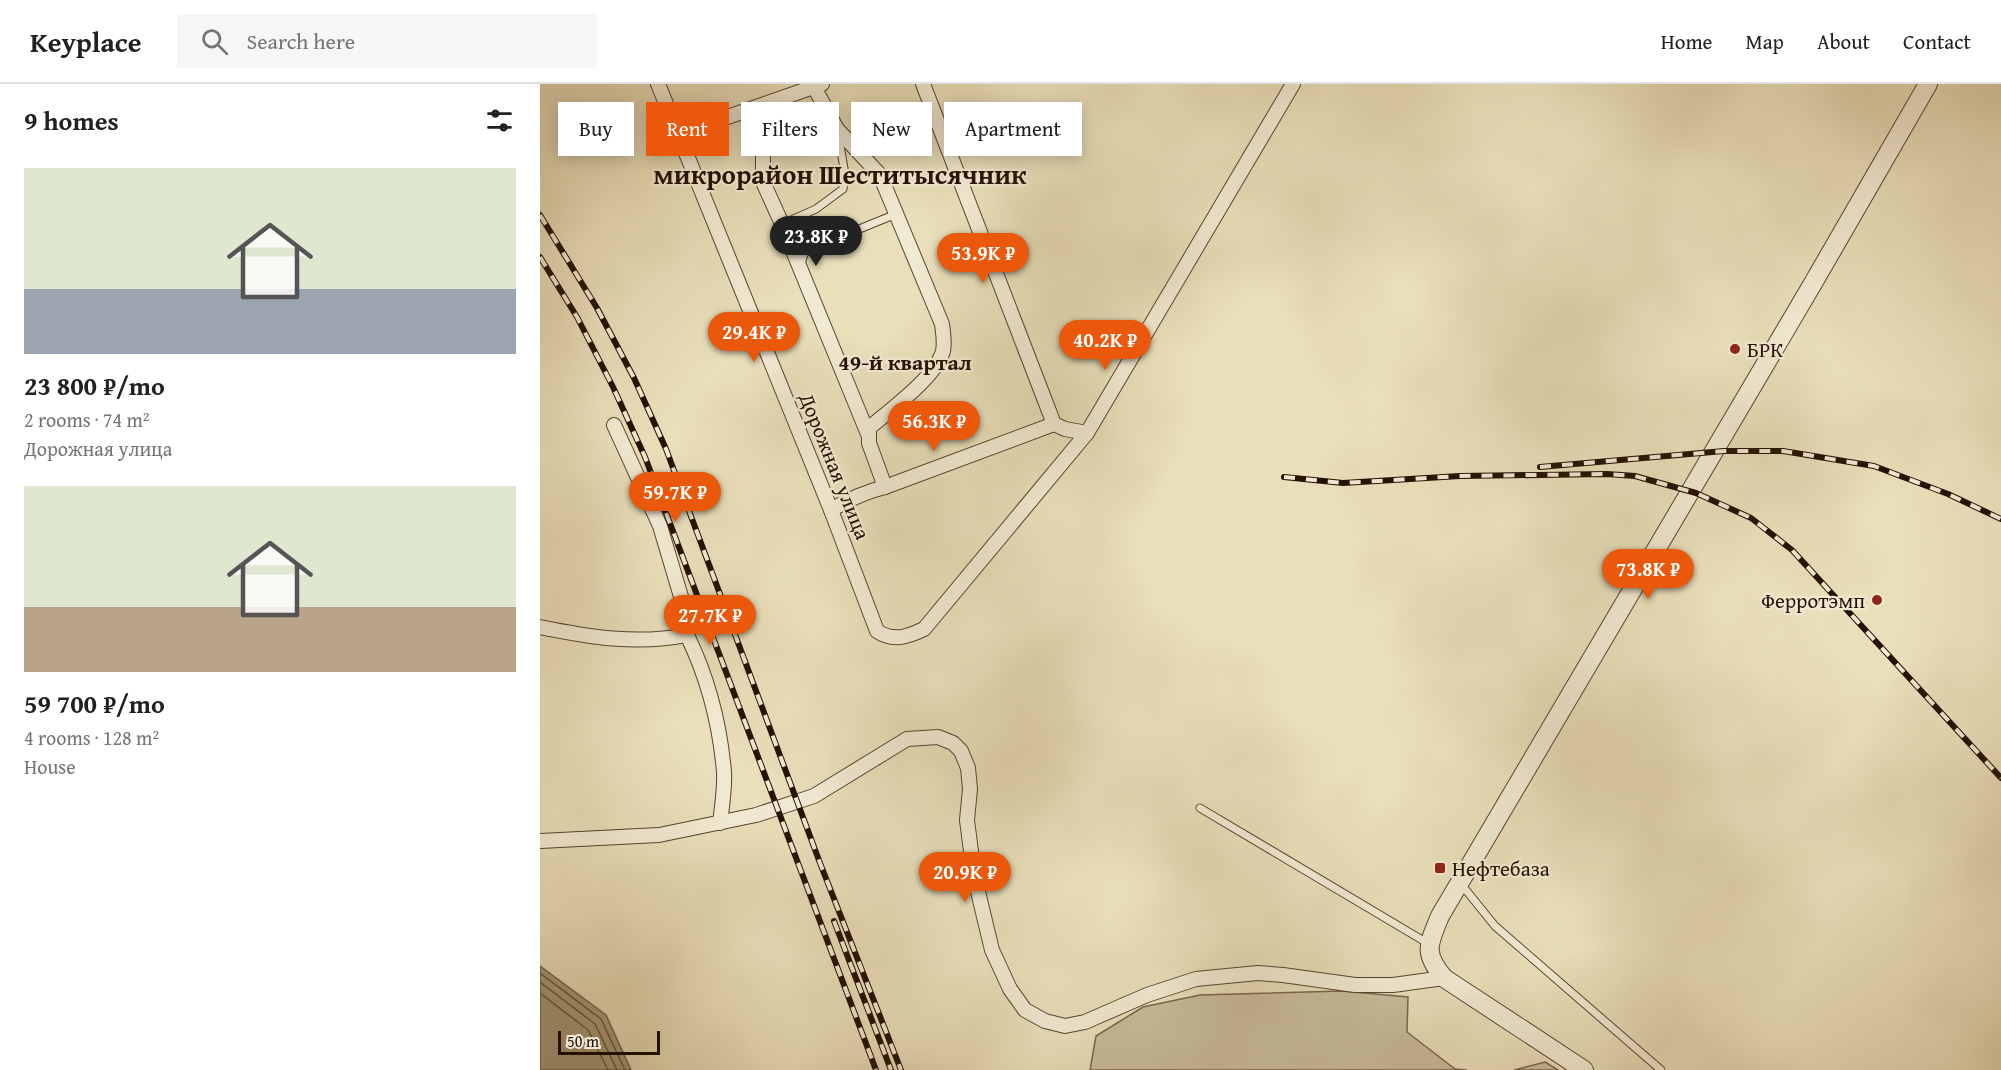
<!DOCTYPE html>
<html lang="en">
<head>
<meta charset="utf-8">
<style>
	body { margin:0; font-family:"Gentium Book Plus",serif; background:#f6f6f6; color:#202124; height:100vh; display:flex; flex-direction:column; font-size:22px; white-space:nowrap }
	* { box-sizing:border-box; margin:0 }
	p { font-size:20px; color:#757577 }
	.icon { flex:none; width:33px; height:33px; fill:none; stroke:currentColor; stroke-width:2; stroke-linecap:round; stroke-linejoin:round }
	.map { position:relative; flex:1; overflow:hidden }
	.details { display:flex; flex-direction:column; background:#fff; width:540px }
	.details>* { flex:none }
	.banner { position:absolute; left:18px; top:18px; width:570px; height:54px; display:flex; gap:12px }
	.scale { position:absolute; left:18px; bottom:15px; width:102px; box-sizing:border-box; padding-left:6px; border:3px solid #251102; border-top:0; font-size:16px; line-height:21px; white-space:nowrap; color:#251102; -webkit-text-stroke:4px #f1ead2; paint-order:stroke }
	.price { position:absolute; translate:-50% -51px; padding:0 14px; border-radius:21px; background:#ea580c; color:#fff; font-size:20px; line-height:39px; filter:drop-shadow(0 2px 3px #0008) }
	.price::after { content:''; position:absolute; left:50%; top:36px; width:18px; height:14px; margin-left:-9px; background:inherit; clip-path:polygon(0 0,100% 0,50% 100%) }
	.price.on { background:#222; color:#fff }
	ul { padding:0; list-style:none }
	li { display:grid; align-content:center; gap:12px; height:318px; padding:0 24px }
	li span { display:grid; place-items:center; height:186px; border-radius:0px; color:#555 }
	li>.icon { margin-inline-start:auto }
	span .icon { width:108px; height:108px; fill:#fffc; stroke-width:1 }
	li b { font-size:26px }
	h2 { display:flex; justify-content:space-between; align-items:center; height:72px; padding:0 24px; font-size:26px }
	.tag { padding:0 21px; border-radius:0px; background:#fff; box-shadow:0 3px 15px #0003; font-size:21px; line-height:54px }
	.tag.on { background:#ea580c; color:#fff }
	header { display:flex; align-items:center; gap:36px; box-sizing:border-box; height:84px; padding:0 30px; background:#fff; border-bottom:2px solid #e0e0e0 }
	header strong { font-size:28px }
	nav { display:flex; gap:33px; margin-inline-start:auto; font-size:21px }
	.search { width:420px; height:54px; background:#f6f6f6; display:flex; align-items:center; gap:15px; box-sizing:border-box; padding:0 21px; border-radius:0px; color:#757577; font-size:22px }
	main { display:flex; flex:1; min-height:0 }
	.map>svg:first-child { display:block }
	.green { fill:#c8bc9b; stroke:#76664e; stroke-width:1.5 }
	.water { fill:#a6997b; stroke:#72634b; stroke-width:1.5 }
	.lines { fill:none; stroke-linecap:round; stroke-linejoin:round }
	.shore { stroke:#66553e; stroke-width:1.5 }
	.service-casing { stroke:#564430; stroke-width:9 }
	.minor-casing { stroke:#564430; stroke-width:16 }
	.tertiary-casing { stroke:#564430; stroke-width:20 }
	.service { stroke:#f1ead2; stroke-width:7 }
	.minor { stroke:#f1ead2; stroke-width:14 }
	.tertiary { stroke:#f1ead2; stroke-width:18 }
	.rail-casing { stroke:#251102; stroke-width:6 }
	.rail { stroke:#f1ead2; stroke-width:4; stroke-dasharray:11; stroke-linecap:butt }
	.poi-dot { fill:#8f2418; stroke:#f1ead2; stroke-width:2 }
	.labels { text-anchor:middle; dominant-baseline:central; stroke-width:4.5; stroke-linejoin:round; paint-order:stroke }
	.poi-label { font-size:21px; fill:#251102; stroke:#f1ead2; text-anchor:start }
	.street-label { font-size:21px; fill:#251102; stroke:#f1ead2 }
	.neighbourhood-label { font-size:22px; font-weight:bold; fill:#251102; stroke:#f1ead2 }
	.district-label { font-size:27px; font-weight:bold; fill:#251102; stroke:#f1ead2 }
</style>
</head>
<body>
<header>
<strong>Keyplace</strong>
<div class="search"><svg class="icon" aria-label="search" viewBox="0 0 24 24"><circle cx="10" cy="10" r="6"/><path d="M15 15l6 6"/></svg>Search here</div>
<nav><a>Home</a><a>Map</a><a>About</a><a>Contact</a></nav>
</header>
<main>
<section class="details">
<h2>9 homes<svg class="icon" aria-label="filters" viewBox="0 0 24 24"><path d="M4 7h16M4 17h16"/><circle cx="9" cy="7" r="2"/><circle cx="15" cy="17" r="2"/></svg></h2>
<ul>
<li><span style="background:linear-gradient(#dfe7d0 65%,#9aa5b1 0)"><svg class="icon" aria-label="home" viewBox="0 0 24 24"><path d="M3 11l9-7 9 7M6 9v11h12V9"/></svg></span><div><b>23 800 ₽/mo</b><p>2 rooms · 74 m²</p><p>Дорожная улица</p></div></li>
<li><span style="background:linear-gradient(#dfe7d0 65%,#b9a48a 0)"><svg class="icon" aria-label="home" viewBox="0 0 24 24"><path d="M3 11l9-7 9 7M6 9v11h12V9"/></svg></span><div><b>59 700 ₽/mo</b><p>4 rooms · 128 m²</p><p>House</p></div></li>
</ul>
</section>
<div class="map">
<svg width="1461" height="986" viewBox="0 0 1461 986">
	<rect width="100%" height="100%" fill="#e9dfba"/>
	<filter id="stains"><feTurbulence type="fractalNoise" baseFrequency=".00333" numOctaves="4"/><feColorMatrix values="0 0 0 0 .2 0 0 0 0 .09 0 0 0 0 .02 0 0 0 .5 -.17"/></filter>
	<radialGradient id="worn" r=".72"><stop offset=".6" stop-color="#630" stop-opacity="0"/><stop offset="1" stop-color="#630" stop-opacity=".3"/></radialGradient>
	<g class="green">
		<polygon points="802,907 868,913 867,948 915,985 927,986 550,986 556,952 603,923 660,911"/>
		<polygon points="1005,978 1018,986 974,986"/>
	</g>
	<polygon class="water" points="0,882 66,931 91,986 0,986"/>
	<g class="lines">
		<g class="shore">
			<polyline points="0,889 61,935 85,986"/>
			<polyline points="0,898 55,940 77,986"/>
			<polyline points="0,909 48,946 68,986"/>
		</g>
		<defs>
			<g id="service">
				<polyline points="242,140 276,125 303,105 305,90 298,50"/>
				<polyline points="261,180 264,170 268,166 356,130"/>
				<polyline points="660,724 889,860"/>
				<polyline points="921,800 955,842 1121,986"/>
			</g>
			<g id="minor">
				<path d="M118 0 291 426 337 547C353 558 367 553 384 545L547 349 753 0"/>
				<polyline points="383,0 514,340 525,345 547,349"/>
				<path d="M274 3 297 45 340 91 402 240C403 249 405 258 403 267 396 293 350 326 329 344V359L345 403"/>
				<polyline points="208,26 223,60 223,98 242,140 328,350"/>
				<polyline points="139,50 282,0"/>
				<polyline points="74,341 120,442 142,516 147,551"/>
				<path d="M291 426C309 415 325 408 345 403L514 340"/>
				<path d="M0 543C49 553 97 561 147 551 168 594 180 641 184 688 185 704 182 722 180 739"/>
				<polyline points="0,757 119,751 216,731 274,712 367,655 398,653 413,659 421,667 428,684 430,705 427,736 434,791 452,866 470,905 485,926 505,937 525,942 545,938 607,911 656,895 718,889 743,891 815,901 853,901 904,894"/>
			</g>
			<path id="tertiary" d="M1044 986 904 894C883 869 888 861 900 832L1272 201 1388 0"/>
		</defs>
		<use href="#service" class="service-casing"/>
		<use href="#minor" class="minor-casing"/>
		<use href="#tertiary" class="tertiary-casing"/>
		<use href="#service" class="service"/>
		<use href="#minor" class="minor"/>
		<use href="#tertiary" class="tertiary"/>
		<defs>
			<g id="rail">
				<polyline points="0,131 57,224 94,294 126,365 280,779 361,986"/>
				<polyline points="0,173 37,233 73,303 105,373 336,986"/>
				<polyline points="1000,383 1184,367 1243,367 1334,382 1408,410 1461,435"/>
				<polyline points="744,393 803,399 920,392 1067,390 1095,392 1156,409 1211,434 1252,466 1461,694"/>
				<polyline points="294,837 351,986"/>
			</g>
		</defs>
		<use href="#rail" class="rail-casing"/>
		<use href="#rail" class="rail"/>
	</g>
	<g class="poi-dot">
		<circle cx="1195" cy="265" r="6"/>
		<circle cx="1337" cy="516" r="6"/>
		<rect x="894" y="778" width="12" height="12" rx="3"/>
	</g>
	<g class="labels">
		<g class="poi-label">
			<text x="1207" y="265">БРК</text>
			<text x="1325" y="516" text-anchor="end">Ферротэмп</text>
			<text x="912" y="784">Нефтебаза</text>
		</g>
		<g class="street-label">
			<text transform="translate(295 382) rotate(68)">Дорожная улица</text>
		</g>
		<g class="neighbourhood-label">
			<text x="365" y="278">49-й квартал</text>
		</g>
		<g class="district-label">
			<text x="300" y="90">микрорайон Шеститысячник</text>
		</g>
	</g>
	<rect width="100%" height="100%" filter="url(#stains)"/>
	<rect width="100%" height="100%" fill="url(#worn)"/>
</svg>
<div class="scale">50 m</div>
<b class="price on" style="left:276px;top:183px">23.8K ₽</b>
<b class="price" style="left:443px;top:200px">53.9K ₽</b>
<b class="price" style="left:214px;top:279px">29.4K ₽</b>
<b class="price" style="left:565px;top:287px">40.2K ₽</b>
<b class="price" style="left:394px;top:368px">56.3K ₽</b>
<b class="price" style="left:135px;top:439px">59.7K ₽</b>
<b class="price" style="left:1108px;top:516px">73.8K ₽</b>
<b class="price" style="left:170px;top:562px">27.7K ₽</b>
<b class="price" style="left:425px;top:819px">20.9K ₽</b>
<div class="banner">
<a class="tag">Buy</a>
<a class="tag on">Rent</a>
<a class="tag">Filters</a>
<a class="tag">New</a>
<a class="tag">Apartment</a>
</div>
</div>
</main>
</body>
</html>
